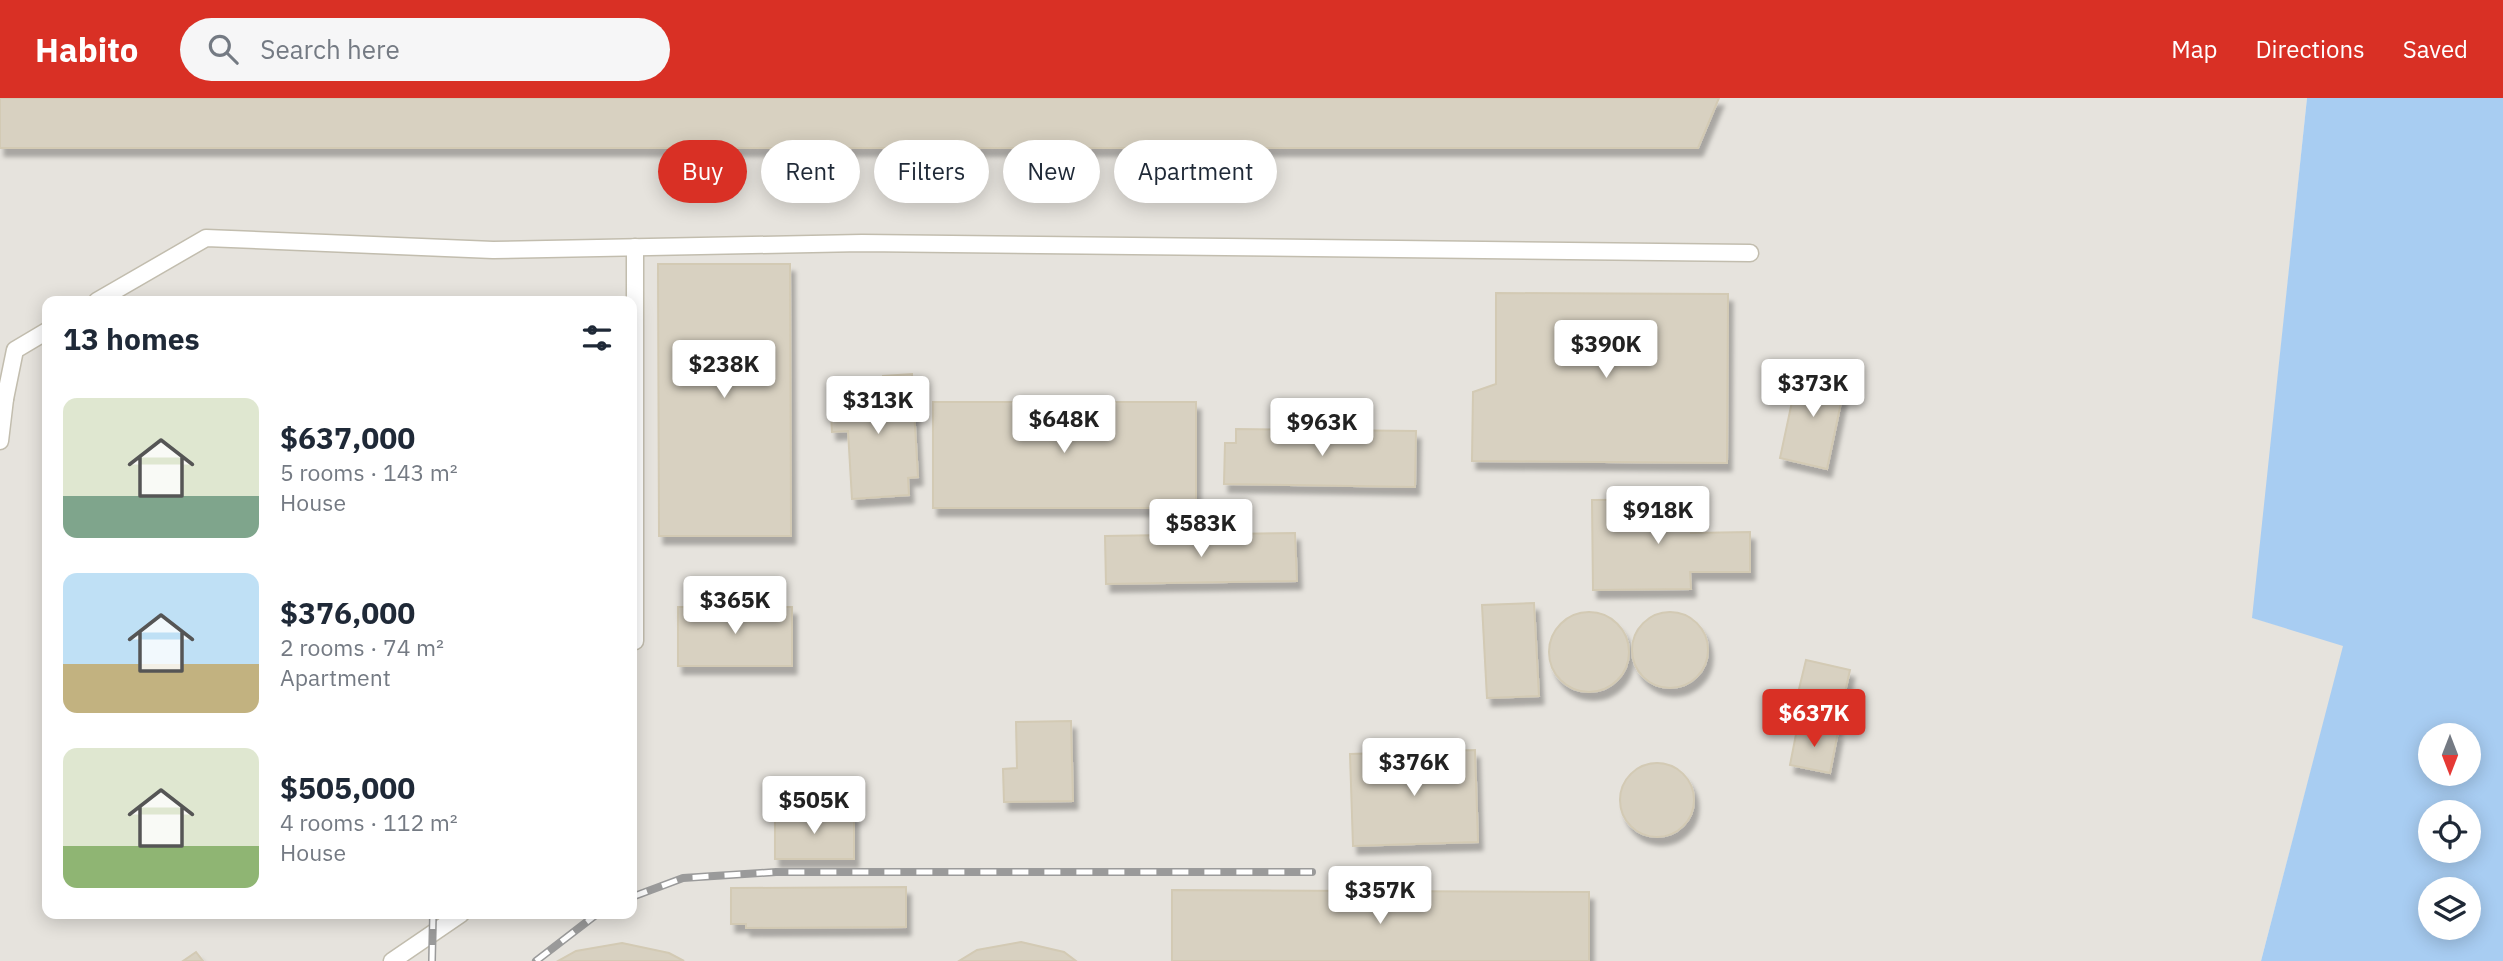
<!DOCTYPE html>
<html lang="en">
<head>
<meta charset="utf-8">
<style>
	body { margin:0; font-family:"IBM Plex Sans",sans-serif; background:#f6f6f7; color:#1f2937; height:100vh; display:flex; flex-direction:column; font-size:26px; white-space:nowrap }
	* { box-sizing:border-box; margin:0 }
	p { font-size:23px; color:#747a83 }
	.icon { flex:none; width:38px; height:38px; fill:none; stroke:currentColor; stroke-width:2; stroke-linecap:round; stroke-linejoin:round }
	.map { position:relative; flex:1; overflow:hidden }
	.side { position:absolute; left:42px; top:198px; width:595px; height:623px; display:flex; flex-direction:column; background:#fff; border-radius:14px; box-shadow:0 4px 18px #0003 }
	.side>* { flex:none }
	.guide { position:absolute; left:658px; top:42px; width:665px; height:63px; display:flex; gap:14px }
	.needle { width:46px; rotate:180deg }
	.fabs { position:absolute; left:2418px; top:625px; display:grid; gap:14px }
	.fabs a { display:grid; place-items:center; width:63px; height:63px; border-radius:50%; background:#fff; box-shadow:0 4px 18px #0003; font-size:35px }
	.price { position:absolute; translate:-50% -60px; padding:0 16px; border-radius:7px; background:#fff; color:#222; font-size:23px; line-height:46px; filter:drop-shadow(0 2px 4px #0008) }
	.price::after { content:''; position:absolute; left:50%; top:42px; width:21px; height:16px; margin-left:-10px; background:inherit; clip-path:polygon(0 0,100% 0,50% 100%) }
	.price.active { background:#d93025; color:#fff }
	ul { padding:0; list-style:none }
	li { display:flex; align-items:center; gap:21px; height:175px; padding:0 21px }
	li span { display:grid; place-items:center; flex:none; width:196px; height:140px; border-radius:14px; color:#555 }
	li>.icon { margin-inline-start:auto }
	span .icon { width:84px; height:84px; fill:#fffc; stroke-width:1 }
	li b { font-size:30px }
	h2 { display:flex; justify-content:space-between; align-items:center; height:84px; padding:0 21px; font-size:30px }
	.pill { padding:0 24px; border-radius:32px; background:#fff; box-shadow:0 4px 18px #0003; font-size:24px; line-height:63px }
	.pill.active { background:#d93025; color:#fff }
	header { display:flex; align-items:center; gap:42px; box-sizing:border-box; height:98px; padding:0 35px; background:#d93025; color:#fff }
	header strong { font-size:33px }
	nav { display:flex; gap:38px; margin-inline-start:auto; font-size:24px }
	.search { width:490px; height:63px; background:#f6f6f7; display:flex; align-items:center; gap:18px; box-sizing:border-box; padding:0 24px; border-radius:38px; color:#747a83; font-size:26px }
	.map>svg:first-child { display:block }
	.industrial { fill:#e6e3dd; fill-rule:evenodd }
	.water { fill:#a8cdf2; fill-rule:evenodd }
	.building { fill:#d8d1c1; stroke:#d3cab4; stroke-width:2; filter:url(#shadow) }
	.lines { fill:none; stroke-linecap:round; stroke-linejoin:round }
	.service-casing { stroke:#c2bdae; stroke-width:19 }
	.service { stroke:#fff; stroke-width:16 }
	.rail-casing { stroke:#9a9a9a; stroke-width:8 }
	.rail { stroke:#fff; stroke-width:5; stroke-dasharray:16; stroke-linecap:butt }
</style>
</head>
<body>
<header>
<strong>Habito</strong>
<div class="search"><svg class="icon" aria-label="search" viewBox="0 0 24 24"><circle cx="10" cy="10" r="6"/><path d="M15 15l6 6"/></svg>Search here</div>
<nav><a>Map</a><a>Directions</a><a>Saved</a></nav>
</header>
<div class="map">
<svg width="2503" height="863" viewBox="0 0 2503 863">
	<defs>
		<filter id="shadow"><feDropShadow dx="4.5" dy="8" stdDeviation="2" flood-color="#0004"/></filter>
	</defs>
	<rect width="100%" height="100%" fill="#f6f4ec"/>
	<path class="industrial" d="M0 0H2307L2253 520 2344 547 2261 863H0ZM47 203H632V816H47Z"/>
	<path class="water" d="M2307 0H2503V863H2261L2343 548 2252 520ZM2431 637H2469V676H2431ZM2431 714H2469V752H2431ZM2431 791H2469V830H2431Z"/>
	<g class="building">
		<polygon points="0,0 1719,0 1698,50 0,50"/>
		<polygon points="658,166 790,166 791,438 659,438"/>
		<polygon points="1496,195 1728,196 1727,365 1472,363 1473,294 1496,286"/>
		<polygon points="1799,271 1846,281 1827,371 1780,360"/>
		<polygon points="912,276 918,379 908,380 909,397 852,401 848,333 832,334 829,286 863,284 864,299 884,298 883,278"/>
		<rect x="933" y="304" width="263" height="106"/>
		<polygon points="1236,331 1416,333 1415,389 1224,386 1225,345 1236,345"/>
		<polygon points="1691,401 1691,435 1750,434 1750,474 1690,474 1691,491 1593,492 1592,402"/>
		<polygon points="1295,435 1297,483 1106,486 1105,438"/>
		<polygon points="1534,505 1539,598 1487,600 1482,507"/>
		<rect x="678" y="509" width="114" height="59"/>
		<circle cx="1589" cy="554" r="40"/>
		<circle cx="1670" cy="552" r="38"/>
		<polygon points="1806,562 1850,572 1837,630 1792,620"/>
		<polygon points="1071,623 1073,703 1004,704 1003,671 1017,670 1016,624"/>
		<polygon points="1798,626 1838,634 1830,675 1790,667"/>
		<polygon points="1475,652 1478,744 1353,748 1350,656"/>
		<circle cx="1657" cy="702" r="37"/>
		<rect x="775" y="716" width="79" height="45"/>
		<polygon points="906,789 906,829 746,830 746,826 731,826 731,790"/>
		<polygon points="1172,792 1589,794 1589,863 1172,863"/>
		<polygon points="1021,844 1064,854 1076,863 959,863 977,852"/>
		<polygon points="622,845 669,855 684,863 558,863 576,853"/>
		<polygon points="196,854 203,863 183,863"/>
	</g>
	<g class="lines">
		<defs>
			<g id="service">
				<polyline points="97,203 206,140 493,152 862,145 1750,155"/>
				<polyline points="0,297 5,301 0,343"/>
				<polyline points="5,301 15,252 47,233"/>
				<polyline points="632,543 635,543 635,149"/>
				<polyline points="392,863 461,816"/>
			</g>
		</defs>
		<use href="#service" class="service-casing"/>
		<use href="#service" class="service"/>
		<defs>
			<g id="rail">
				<polyline points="632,799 683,780 776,774 1312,774"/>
				<polyline points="432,863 433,816"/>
				<polyline points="536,863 597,816"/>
			</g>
		</defs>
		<use href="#rail" class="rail-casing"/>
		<use href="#rail" class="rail"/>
	</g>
</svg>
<div class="fabs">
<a><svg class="needle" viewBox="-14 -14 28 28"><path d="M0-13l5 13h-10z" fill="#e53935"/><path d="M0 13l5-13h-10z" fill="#747a83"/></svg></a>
<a><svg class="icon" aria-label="locate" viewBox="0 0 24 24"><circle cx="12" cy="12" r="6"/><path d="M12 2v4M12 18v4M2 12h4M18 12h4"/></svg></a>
<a><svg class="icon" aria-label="layers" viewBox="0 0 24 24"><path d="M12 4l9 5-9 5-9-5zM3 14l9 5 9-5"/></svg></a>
</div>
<b class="price" style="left:1606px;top:282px">$390K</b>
<b class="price" style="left:724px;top:302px">$238K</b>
<b class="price" style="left:1813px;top:321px">$373K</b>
<b class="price" style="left:878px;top:338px">$313K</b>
<b class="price" style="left:1064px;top:357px">$648K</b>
<b class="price" style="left:1322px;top:360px">$963K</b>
<b class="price" style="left:1658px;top:448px">$918K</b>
<b class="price" style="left:1201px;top:461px">$583K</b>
<b class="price" style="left:735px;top:538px">$365K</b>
<b class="price active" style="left:1814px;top:651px">$637K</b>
<b class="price" style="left:1414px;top:700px">$376K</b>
<b class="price" style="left:814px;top:738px">$505K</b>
<b class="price" style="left:1380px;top:828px">$357K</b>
<div class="guide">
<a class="pill active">Buy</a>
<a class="pill">Rent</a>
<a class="pill">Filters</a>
<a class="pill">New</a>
<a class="pill">Apartment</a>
</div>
<section class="side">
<h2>13 homes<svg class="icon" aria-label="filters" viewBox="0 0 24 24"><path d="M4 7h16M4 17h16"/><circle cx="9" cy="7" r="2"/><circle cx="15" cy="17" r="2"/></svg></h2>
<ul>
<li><span style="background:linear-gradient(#dfe7d0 70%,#7fa58c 0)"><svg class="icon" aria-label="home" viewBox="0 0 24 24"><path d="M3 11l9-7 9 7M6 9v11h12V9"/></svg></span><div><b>$637,000</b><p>5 rooms · 143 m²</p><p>House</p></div></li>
<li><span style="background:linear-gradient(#bfe0f5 65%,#c2b280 0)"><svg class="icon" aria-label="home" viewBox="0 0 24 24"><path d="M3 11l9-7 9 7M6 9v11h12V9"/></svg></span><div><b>$376,000</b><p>2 rooms · 74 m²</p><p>Apartment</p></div></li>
<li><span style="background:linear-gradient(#dfe7d0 70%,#8fb573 0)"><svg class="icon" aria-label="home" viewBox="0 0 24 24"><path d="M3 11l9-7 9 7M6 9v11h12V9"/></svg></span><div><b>$505,000</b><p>4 rooms · 112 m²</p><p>House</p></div></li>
</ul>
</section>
</div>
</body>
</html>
